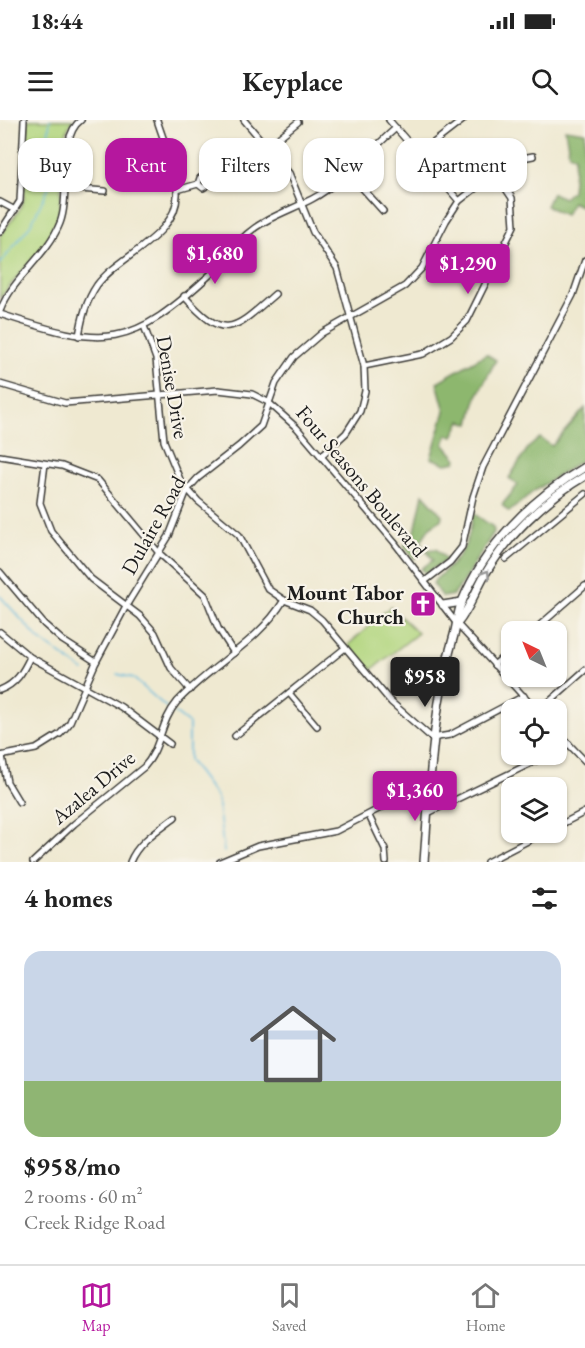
<!DOCTYPE html>
<html lang="en">
<head>
<meta charset="utf-8">
<style>
	body { margin:0; font-family:"EB Garamond",serif; background:#f6f6f6; color:#222; height:100vh; display:flex; flex-direction:column; font-size:22px; white-space:nowrap }
	* { box-sizing:border-box; margin:0 }
	p { font-size:20px; color:#767676 }
	.icon { flex:none; width:33px; height:33px; fill:none; stroke:currentColor; stroke-width:2; stroke-linecap:round; stroke-linejoin:round }
	.map { position:relative; height:742px; overflow:hidden }
	.side { display:flex; flex-direction:column; background:#fff; flex:1 }
	.side>* { flex:none }
	.guide { position:absolute; left:18px; top:18px; width:549px; height:54px; display:flex; gap:12px }
	.needle { width:39px; rotate:317deg }
	.buttons { position:absolute; left:501px; top:501px; display:grid; gap:12px }
	.buttons a { display:grid; place-items:center; width:66px; height:66px; border-radius:12px; background:#fff; box-shadow:0 2px 4px #0004; font-size:30px }
	.price { position:absolute; translate:-50% -51px; padding:0 14px; border-radius:6px; background:#b5179e; color:#fff; font-size:20px; line-height:39px; filter:drop-shadow(0 2px 3px #0008) }
	.price::after { content:''; position:absolute; left:50%; top:36px; width:18px; height:14px; margin-left:-9px; background:inherit; clip-path:polygon(0 0,100% 0,50% 100%) }
	.price.current { background:#222; color:#fff }
	ul { padding:0; list-style:none }
	li { display:grid; align-content:center; gap:12px; height:318px; padding:0 24px }
	li span { display:grid; place-items:center; height:186px; border-radius:18px; color:#555 }
	li>.icon { margin-inline-start:auto }
	span .icon { width:108px; height:108px; fill:#fffc; stroke-width:1 }
	li b { font-size:26px }
	h2 { display:flex; justify-content:space-between; align-items:center; height:72px; padding:0 24px; font-size:26px }
	.chip { padding:0 21px; border-radius:18px; background:#fff; box-shadow:0 2px 4px #0004; font-size:21px; line-height:54px }
	.chip.current { background:#b5179e; color:#fff }
	.status { display:flex; justify-content:space-between; align-items:center; height:42px; padding:0 30px; background:#fff; direction:ltr }
	.status svg { height:16px; fill:currentColor }
	header { display:flex; justify-content:space-between; align-items:center; height:78px; padding:0 24px; background:#fff; font-size:27px; font-weight:700 }
	.tabs { display:flex; justify-content:space-around; align-items:center; height:84px; border-top:2px solid #e0e0e0; background:#fff; font-size:16px; color:#767676 }
	.tabs a { display:grid; justify-items:center; gap:3px }
	.tabs .current { color:#b5179e }
	.map>svg:first-child { display:block }
	.green { fill:#b2d67f; stroke:#67794e; stroke-width:1.5 }
	.forest { fill:#8db76e; stroke:#546a45; stroke-width:1.5 }
	.lines { fill:none; stroke-linecap:round; stroke-linejoin:round }
	.stream { stroke:#61b9de; stroke-width:1.5 }
	.minor-casing { stroke:#3c3b37; stroke-width:8 }
	.major-casing { stroke:#3c3b37; stroke-width:10 }
	.minor { stroke:#fff; stroke-width:5 }
	.major { stroke:#fff; stroke-width:7 }
	.oneway { stroke:#999 }
	.labels { text-anchor:middle; dominant-baseline:central; stroke-width:4.5; stroke-linejoin:round; paint-order:stroke }
	.street-label { font-size:21px; fill:#1c1c1c; stroke:#f7f3e8 }
	.poi-label { font-size:21px; font-weight:bold; fill:#1c1c1c; stroke:#f7f3e8; text-anchor:end }
</style>
</head>
<body>
<div class="status"><b>18:44</b><svg viewBox="0 0 49 12"><path d="M0 12V9h3v3zM5 12V6h3v6zM10 12V3h3v9zM15 12V0h3v12zM26 1h20v11H26zM47 4h2v5h-2z"/></svg></div>
<header><svg class="icon" aria-label="menu" viewBox="0 0 24 24"><path d="M4 6h16M4 12h16M4 18h16"/></svg>Keyplace<svg class="icon" aria-label="search" viewBox="0 0 24 24"><circle cx="10" cy="10" r="6"/><path d="M15 15l6 6"/></svg></header>
<div class="map">
<svg width="585" height="742" viewBox="0 0 585 742">
	<rect width="100%" height="100%" fill="#f7f3e8"/>
	<filter id="ink" filterUnits="userSpaceOnUse"><feTurbulence type="fractalNoise" baseFrequency=".0167" numOctaves="2"/><feDisplacementMap in="SourceGraphic" scale="12" xChannelSelector="R" yChannelSelector="G"/><feConvolveMatrix kernelMatrix="1 2 1 2 8 2 1 2 1" color-interpolation-filters="sRGB"/></filter>
	<filter id="wash" filterUnits="userSpaceOnUse"><feTurbulence type="fractalNoise" baseFrequency=".008" numOctaves="4" result="noise"/><feDisplacementMap in="SourceGraphic" scale="24" xChannelSelector="R" yChannelSelector="G"/><feGaussianBlur stdDeviation="1.35" result="paint"/><feColorMatrix in="noise" values="0 0 0 0 0 0 0 0 0 0 0 0 0 0 0 0 0 1.4 0 .05"/><feComposite in="paint" operator="in"/></filter>
	<g filter="url(#wash)">
		<rect width="100%" height="100%" fill="#efe9d1"/>
		<g class="green">
			<path d="M28 0H73C57 18 65 70 58 96 50 127 18 152 0 179V116L18 92 24 79Z"/>
			<polygon points="390,487 418,513 370,551 348,525"/>
		</g>
		<g class="forest">
			<polygon points="565,9 585,12 585,88 572,82 565,95 546,86 552,73 564,78 572,71 575,36 569,33"/>
			<polygon points="486,234 496,240 476,278 470,304 461,301 453,316 447,315 444,324 457,339 456,342 446,344 431,338 445,291 437,262"/>
			<polygon points="585,288 585,338 534,371 509,392 502,385 518,365 509,358 528,328 540,318 552,326"/>
			<polygon points="423,374 442,395 441,400 430,407 421,421 425,430 436,429 447,440 426,453 421,449 433,440 426,430 414,439 404,425 414,416"/>
			<path d="M473 393 493 407 494 412 457 471 453 475 443 477 433 464 435 460C461 437 469 428 473 393Z"/>
		</g>
		<g class="lines">
			<g class="stream">
				<polyline points="0,144 31,104 48,69 56,42 48,17 50,0"/>
				<polyline points="0,476 39,519 84,551"/>
				<polyline points="117,554 133,558 166,587"/>
				<polyline points="175,593 189,604 189,640 217,678 224,732"/>
			</g>
		</g>
	</g>
	<g filter="url(#ink)">
		<g class="lines">
			<defs>
				<g id="minor">
					<polyline points="244,0 289,53 313,112 337,148 364,246 365,271 360,291 346,313 321,336"/>
					<polyline points="389,0 459,81"/>
					<polyline points="267,27 298,2"/>
					<polyline points="419,34 463,0"/>
					<polyline points="347,51 383,91"/>
					<polyline points="66,68 105,71"/>
					<polyline points="177,70 198,64 200,58 205,56 209,58 211,63 203,68 198,64"/>
					<polyline points="0,82 15,90"/>
					<polyline points="0,112 20,81 24,0"/>
					<path d="M184 176C225 222 233 211 275 174"/>
					<path d="M0 191C13 157 47 136 60 103 71 75 57 17 81 0"/>
					<path d="M0 194C107 229 129 230 214 151 226 139 235 125 247 114 265 98 291 90 312 79 339 65 372 29 396 8"/>
					<polyline points="144,206 156,239 164,321 181,362 198,381 239,415 268,469 284,480 310,490 322,500 391,582 432,618 450,615 524,576"/>
					<path d="M79 216C82 198 86 181 97 165 120 134 180 116 177 71 175 47 164 22 157 0"/>
					<polyline points="364,246 423,234 451,217 467,201 514,106 512,78 495,53"/>
					<polyline points="0,264 65,283 218,270 252,274 268,282 297,308 394,422 457,504 536,590"/>
					<polyline points="0,336 62,346 98,360 159,433 205,475 218,508 234,533"/>
					<polyline points="45,344 40,383 51,411 91,459 140,496 155,513 171,548 190,570"/>
					<polyline points="506,439 585,374"/>
					<polyline points="0,452 44,504 62,520 96,542"/>
					<polyline points="425,461 450,442 462,427 473,377 483,347 573,175 585,140"/>
					<polyline points="0,512 30,537 121,587 170,624"/>
					<polyline points="532,512 585,466"/>
					<polyline points="494,545 512,529"/>
					<path d="M0 570C16 564 23 552 30 537"/>
					<polyline points="289,573 317,606"/>
					<polyline points="540,590 585,550"/>
					<polyline points="556,611 585,641"/>
					<polyline points="235,616 345,528"/>
					<polyline points="556,631 569,624"/>
					<polyline points="0,636 36,629 60,614 69,604 96,542 126,486 169,416 187,370 198,358 239,326 261,306 276,263 294,237 322,213 405,166 422,148 446,101 459,81 512,40 533,36"/>
					<polyline points="2,636 7,662 19,682"/>
					<polyline points="428,693 550,634"/>
					<polyline points="369,696 385,729 386,742"/>
					<polyline points="556,707 585,692"/>
					<path d="M33 742 74 704 144 647C161 629 160 602 177 582 211 545 258 523 284 480"/>
					<path d="M130 742C138 722 158 710 175 697"/>
					<polyline points="220,742 258,726 336,711 429,663"/>
					<polyline points="487,742 545,712"/>
				</g>
				<g id="major">
					<polyline points="443,485 462,482"/>
					<path d="M457 504C469 490 475 472 484 456 508 415 544 380 585 356"/>
					<path d="M424 742C430 665 432 589 454 515 457 505 457 494 461 484 485 425 531 379 585 347"/>
				</g>
			</defs>
			<use href="#minor" class="minor-casing"/>
			<use href="#major" class="major-casing"/>
			<use href="#minor" class="minor"/>
			<use href="#major" class="major"/>
		</g>
		<defs><path id="oneway-chevron" d="M-2-3.5L2.5 0L-2 3.5" fill="none" stroke-width="1.6" stroke-linecap="round" stroke-linejoin="round" transform="scale(1.5)"/></defs>
		<use class="oneway" href="#oneway-chevron" transform="translate(486 454) rotate(-59)"/>
	</g>
	<defs>
		<symbol id="church-square" viewBox="-11 -11 22 22"><rect x="-9" y="-9" width="18" height="18" rx="4" fill="#b5179e" stroke="#f7f3e8"/><path d="M-1.2-6h2.4v3.5h3.3v2.4h-3.3V6h-2.4V-.1h-3.3v-2.4h3.3Z" fill="#fff"/></symbol>
	</defs>
	<g fill-rule="evenodd">
		<use href="#church-square" x="408" y="469" width="30" height="30"/>
	</g>
	<g class="labels">
		<g class="street-label">
			<text transform="translate(173 267) rotate(80)">Denise Drive</text>
			<text transform="translate(362 361) rotate(50)">Four Seasons Boulevard</text>
			<text transform="translate(153 405) rotate(-61)">Dulaire Road</text>
			<text transform="translate(93 667) rotate(-40)">Azalea Drive</text>
		</g>
		<g class="poi-label">
			<text x="404" y="472">Mount Tabor<tspan x="404" dy="24">Church</tspan></text>
		</g>
	</g>
</svg>
<div class="buttons">
<a><svg class="needle" viewBox="-14 -14 28 28"><path d="M0-13l5 13h-10z" fill="#e53935"/><path d="M0 13l5-13h-10z" fill="#767676"/></svg></a>
<a><svg class="icon" aria-label="locate" viewBox="0 0 24 24"><circle cx="12" cy="12" r="6"/><path d="M12 2v4M12 18v4M2 12h4M18 12h4"/></svg></a>
<a><svg class="icon" aria-label="layers" viewBox="0 0 24 24"><path d="M12 4l9 5-9 5-9-5zM3 14l9 5 9-5"/></svg></a>
</div>
<b class="price" style="left:215px;top:165px">$1,680</b>
<b class="price" style="left:468px;top:175px">$1,290</b>
<b class="price current" style="left:425px;top:588px">$958</b>
<b class="price" style="left:415px;top:702px">$1,360</b>
<div class="guide">
<a class="chip">Buy</a>
<a class="chip current">Rent</a>
<a class="chip">Filters</a>
<a class="chip">New</a>
<a class="chip">Apartment</a>
</div>
</div>
<section class="side">
<h2>4 homes<svg class="icon" aria-label="filters" viewBox="0 0 24 24"><path d="M4 7h16M4 17h16"/><circle cx="9" cy="7" r="2"/><circle cx="15" cy="17" r="2"/></svg></h2>
<ul>
<li><span style="background:linear-gradient(#c9d6e8 70%,#8fb573 0)"><svg class="icon" aria-label="home" viewBox="0 0 24 24"><path d="M3 11l9-7 9 7M6 9v11h12V9"/></svg></span><div><b>$958/mo</b><p>2 rooms · 60 m²</p><p>Creek Ridge Road</p></div></li>
</ul>
</section>
<nav class="tabs">
<a class="current"><svg class="icon" aria-label="map" viewBox="0 0 24 24"><path d="M3 6l6-2 6 2 6-2v14l-6 2-6-2-6 2zM9 4v14M15 6v14"/></svg>Map</a>
<a><svg class="icon" aria-label="saved" viewBox="0 0 24 24"><path d="M7 4h10v16l-5-4-5 4z"/></svg>Saved</a>
<a><svg class="icon" aria-label="home" viewBox="0 0 24 24"><path d="M3 11l9-7 9 7M6 9v11h12V9"/></svg>Home</a>
</nav>
</body>
</html>
